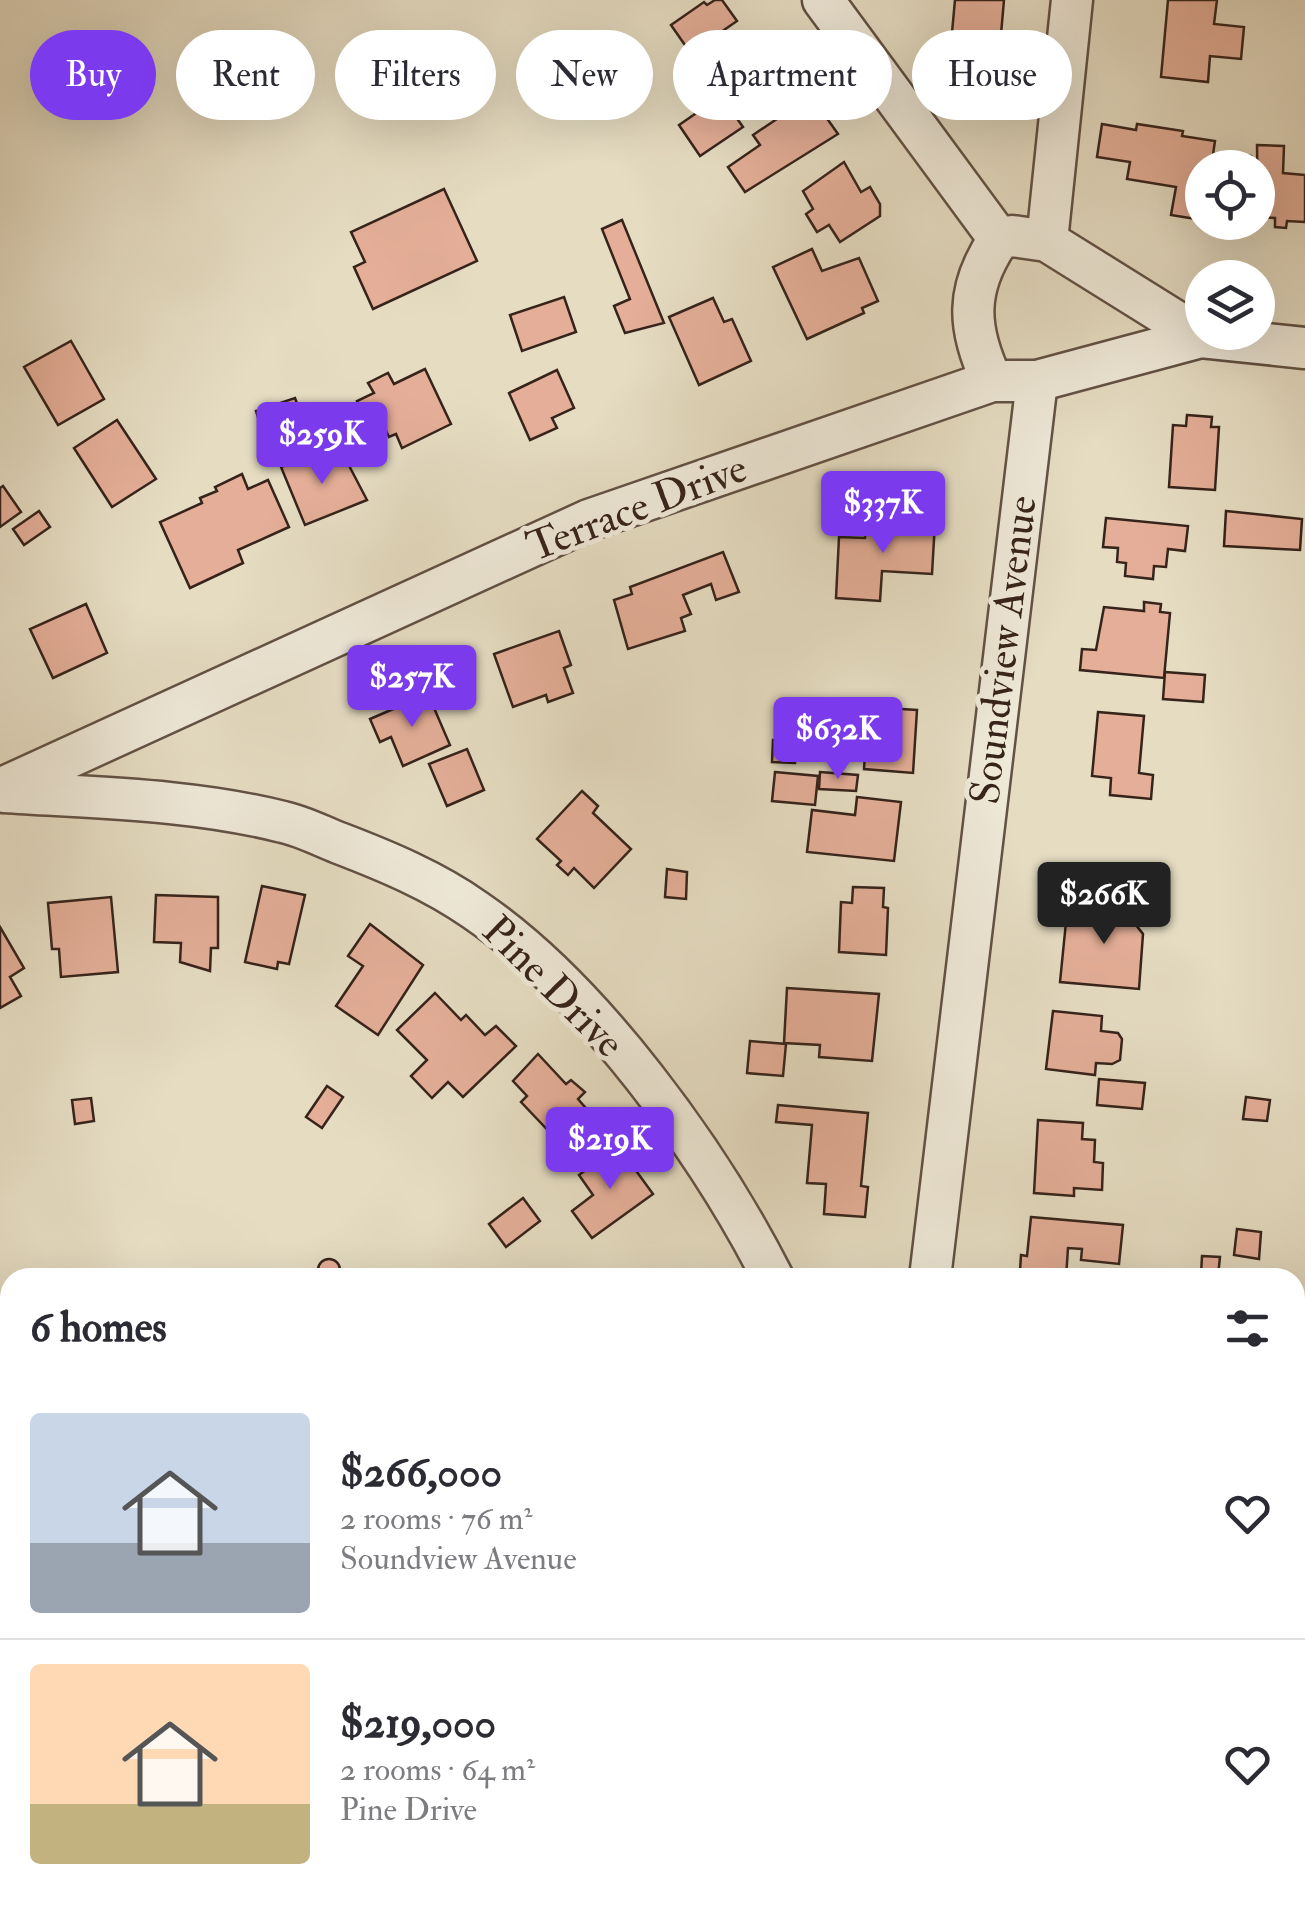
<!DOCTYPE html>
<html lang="en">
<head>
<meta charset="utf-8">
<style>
	body { margin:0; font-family:"IM FELL Double Pica",serif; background:#f2f2f3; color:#2b2b33; height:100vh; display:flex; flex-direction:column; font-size:38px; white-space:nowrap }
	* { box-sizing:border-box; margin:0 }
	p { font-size:32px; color:#7c7c81 }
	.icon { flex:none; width:55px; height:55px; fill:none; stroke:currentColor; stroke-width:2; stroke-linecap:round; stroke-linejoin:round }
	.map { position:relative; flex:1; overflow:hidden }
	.side { position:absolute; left:0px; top:1268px; width:1305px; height:642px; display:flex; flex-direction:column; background:#fff; border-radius:30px 30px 0 0; box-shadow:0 10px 40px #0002 }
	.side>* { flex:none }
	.hud { position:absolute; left:30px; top:30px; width:1245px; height:90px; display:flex; gap:20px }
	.tools { position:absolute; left:1185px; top:150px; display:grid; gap:20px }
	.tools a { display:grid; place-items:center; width:90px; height:90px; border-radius:50%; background:#fff; box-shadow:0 10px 40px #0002; font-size:50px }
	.price { position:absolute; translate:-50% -85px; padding:0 22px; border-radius:10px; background:#7c3aed; color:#fff; font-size:32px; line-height:65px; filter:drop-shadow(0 2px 5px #0008) }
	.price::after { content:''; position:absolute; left:50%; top:60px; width:30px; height:22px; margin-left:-15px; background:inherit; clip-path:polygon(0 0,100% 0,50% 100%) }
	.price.active { background:#222; color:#fff }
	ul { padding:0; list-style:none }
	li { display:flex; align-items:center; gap:30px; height:250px; padding:0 30px }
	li+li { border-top:2px solid #e1e1e2 }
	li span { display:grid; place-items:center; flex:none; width:280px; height:200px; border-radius:10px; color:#555 }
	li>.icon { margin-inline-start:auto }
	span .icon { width:120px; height:120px; fill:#fffc; stroke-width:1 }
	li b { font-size:42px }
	h2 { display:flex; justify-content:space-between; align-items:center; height:120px; padding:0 30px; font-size:42px }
	.chip { padding:0 35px; border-radius:45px; background:#fff; box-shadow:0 10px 40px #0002; font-size:35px; line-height:90px }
	.chip.active { background:#7c3aed; color:#fff }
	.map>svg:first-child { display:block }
	.building { fill:#e4ae98; stroke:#36231a; stroke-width:2.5 }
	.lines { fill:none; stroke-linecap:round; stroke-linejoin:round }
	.minor-casing { stroke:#625144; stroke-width:45 }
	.minor { stroke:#eee8d7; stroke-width:40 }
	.labels { text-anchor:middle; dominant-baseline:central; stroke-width:10; stroke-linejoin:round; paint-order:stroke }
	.street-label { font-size:42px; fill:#36231a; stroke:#eee8d7 }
</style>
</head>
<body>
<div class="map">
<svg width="1305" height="1908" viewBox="0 0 1305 1908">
	<rect width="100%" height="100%" fill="#e5dcc2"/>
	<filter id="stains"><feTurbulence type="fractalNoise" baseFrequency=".002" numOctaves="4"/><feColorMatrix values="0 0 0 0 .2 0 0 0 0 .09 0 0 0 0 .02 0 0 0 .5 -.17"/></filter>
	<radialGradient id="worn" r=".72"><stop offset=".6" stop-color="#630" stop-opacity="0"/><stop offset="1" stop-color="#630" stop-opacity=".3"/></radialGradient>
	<g class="building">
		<polygon points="715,0 722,0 737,21 724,30 728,35 694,58 671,25 704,2 707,5"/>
		<polygon points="955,0 1004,0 998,69 949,65"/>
		<polygon points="1168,0 1217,0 1214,24 1244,27 1241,59 1210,56 1208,82 1161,77"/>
		<polygon points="721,96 743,127 700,156 679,125"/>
		<polygon points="811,96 838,134 745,192 728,167 760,145 753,135"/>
		<polygon points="1102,124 1136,130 1137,124 1183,131 1182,136 1215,141 1211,168 1202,168 1202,220 1171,215 1176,187 1127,179 1130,162 1097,157"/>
		<polygon points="1257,145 1284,146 1283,173 1305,175 1305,222 1287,221 1286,228 1275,227 1275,218 1258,217"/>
		<polygon points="1224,152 1251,156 1250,168 1221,168"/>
		<polygon points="844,162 861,192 870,187 880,204 880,216 840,242 829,225 817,232 806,214 813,209 803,191"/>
		<polygon points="444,189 477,261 373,309 354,267 365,262 351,232"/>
		<polygon points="622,220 664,323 625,333 614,306 630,299 602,229"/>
		<polygon points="812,249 822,271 859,258 878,301 862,308 864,313 807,339 773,267"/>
		<polygon points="564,297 576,332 522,351 510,315"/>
		<polygon points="713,298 724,322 732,319 751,361 699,385 669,317"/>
		<polygon points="71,341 104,399 58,425 24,367"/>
		<polygon points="425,369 451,424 402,448 396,434 389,437 379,416 367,421 357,401 374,393 368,383 388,373 394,384"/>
		<polygon points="557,370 574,408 552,418 557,428 530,440 509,393"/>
		<polygon points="295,398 308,434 268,448 256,411"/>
		<polygon points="1187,415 1212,417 1211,427 1219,427 1215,490 1169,487 1173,425 1186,426"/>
		<polygon points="117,420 156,479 112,507 74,448"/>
		<polygon points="313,454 319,467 344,456 367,500 305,525 281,467"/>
		<polygon points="242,474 248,489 268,480 289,527 238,550 243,563 190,588 160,522 202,503 200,498 217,491 215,487"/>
		<polygon points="3,486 21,512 0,527 0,488"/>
		<polygon points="39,511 50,527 24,545 13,529"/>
		<polygon points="1226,511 1302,519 1300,550 1224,546"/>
		<polygon points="866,518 935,522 932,574 882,571 880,601 836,598 839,537 865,538"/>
		<polygon points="1106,518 1188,526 1185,551 1168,549 1166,567 1154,566 1153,579 1125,576 1126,563 1117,562 1118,548 1103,547"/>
		<polygon points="723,552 739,592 716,600 711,584 683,595 691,614 681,618 685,631 628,649 614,600 632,594 630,587"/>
		<polygon points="1144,602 1161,604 1160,612 1170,613 1164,678 1080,670 1082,649 1096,650 1104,607 1144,611"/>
		<polygon points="86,604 107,653 53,678 30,629"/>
		<polygon points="559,631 571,665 564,668 573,693 548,702 546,695 513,707 494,654"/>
		<polygon points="1165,672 1205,675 1203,702 1163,699"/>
		<polygon points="428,694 450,745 403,766 391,737 380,742 370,719"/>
		<polygon points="868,707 917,710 913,773 864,769"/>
		<polygon points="1098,712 1144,716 1139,773 1153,775 1151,799 1110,795 1111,778 1092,776"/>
		<polygon points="773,740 796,741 795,763 772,762"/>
		<polygon points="467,749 484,790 447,806 429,764"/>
		<polygon points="775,772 818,776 815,805 772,801"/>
		<polygon points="820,772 858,775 856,791 819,789"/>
		<polygon points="582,791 598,806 593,813 631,849 594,888 574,868 568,875 557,865 561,861 537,839"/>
		<polygon points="857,797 901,802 894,861 807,852 812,810 855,815"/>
		<polygon points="667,869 687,872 686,899 665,897"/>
		<polygon points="262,886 305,895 289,964 278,962 277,969 245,962"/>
		<polygon points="853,887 884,888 883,907 888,908 886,955 839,952 841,902 852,903"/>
		<polygon points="156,895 218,897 218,948 211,948 210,971 180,962 181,943 154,942"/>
		<polygon points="1090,896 1134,900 1132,920 1143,934 1139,989 1060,982 1066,922 1095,925 1095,919 1089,918"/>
		<polygon points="111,897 118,972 61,977 59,949 52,949 48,903"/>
		<polygon points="370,924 423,965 378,1035 336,1006 363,966 348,956"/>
		<polygon points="0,927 24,968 10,977 21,996 0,1008"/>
		<polygon points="787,988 879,994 872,1061 819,1057 820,1045 784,1043"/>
		<polygon points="435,993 461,1020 466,1015 485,1035 496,1026 516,1046 463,1097 448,1082 432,1098 411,1076 427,1060 397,1030"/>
		<polygon points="1053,1011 1102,1016 1101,1031 1118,1033 1122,1039 1120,1060 1112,1064 1096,1063 1095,1075 1046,1069"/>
		<polygon points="750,1041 786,1044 783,1076 747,1073"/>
		<polygon points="538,1054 566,1084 571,1080 585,1092 578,1099 591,1114 560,1143 521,1102 527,1096 513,1081"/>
		<polygon points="1099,1079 1145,1083 1142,1109 1097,1105"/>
		<polygon points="327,1086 343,1097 322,1128 306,1117"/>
		<polygon points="1246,1097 1270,1100 1267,1121 1243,1119"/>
		<polygon points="91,1098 94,1121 75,1124 72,1100"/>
		<polygon points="778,1105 868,1113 861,1186 868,1187 865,1217 824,1214 826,1184 807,1183 812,1125 776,1122"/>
		<polygon points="1038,1120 1083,1123 1082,1139 1095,1140 1094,1162 1103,1163 1102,1190 1074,1188 1074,1196 1034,1193"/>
		<polygon points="618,1146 653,1194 592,1238 572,1211 593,1195 579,1175"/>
		<polygon points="523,1198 540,1221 506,1247 489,1224"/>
		<polygon points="1031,1217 1123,1225 1119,1264 1081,1260 1082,1249 1068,1248 1066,1278 1025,1278 1025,1272 1020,1271 1021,1255 1027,1256"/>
		<polygon points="1237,1229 1261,1232 1259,1259 1234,1255"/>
		<polygon points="1202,1256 1220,1257 1218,1276 1201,1275"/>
		<circle cx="329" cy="1270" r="11"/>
		<polygon points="9,1304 10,1304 10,1399 2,1393 0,1397 0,1317"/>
		<polygon points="10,1552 10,1647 0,1648 0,1553"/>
		<polygon points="0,1742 10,1743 10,1818 3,1817 2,1836"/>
		<rect x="959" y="1900" width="56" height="8"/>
	</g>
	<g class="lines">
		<defs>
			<g id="minor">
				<polyline points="823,0 999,239"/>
				<polyline points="1047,241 1072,0"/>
				<path d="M992 381C967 328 965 289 999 239L1012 236 1047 241 1201 337"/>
				<polyline points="0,789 589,520 992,381 1037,381 1201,337 1305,348"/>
				<path d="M4 792C97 798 192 799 283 822 302 826 321 836 339 843 386 861 434 881 475 910 592 990 709 1152 773 1278"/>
				<polyline points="930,1278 1037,381"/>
				<polyline points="865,1908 866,1900"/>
			</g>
		</defs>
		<use href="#minor" class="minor-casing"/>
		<use href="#minor" class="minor"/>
	</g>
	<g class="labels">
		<g class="street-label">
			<text transform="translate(637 508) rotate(-21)">Terrace Drive</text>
			<text transform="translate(1004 650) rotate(-83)">Soundview Avenue</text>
			<text transform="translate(553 987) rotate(45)">Pine Drive</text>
		</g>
	</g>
	<rect width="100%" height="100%" filter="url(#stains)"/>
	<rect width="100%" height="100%" fill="url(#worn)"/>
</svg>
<div class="tools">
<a><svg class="icon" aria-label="locate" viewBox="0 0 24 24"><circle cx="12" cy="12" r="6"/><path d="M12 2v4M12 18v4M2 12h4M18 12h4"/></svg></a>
<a><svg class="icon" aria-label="layers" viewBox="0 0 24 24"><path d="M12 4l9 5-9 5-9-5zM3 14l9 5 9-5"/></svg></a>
</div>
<b class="price" style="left:322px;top:487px">$259K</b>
<b class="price" style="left:883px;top:556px">$337K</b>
<b class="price" style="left:412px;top:730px">$257K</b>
<b class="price" style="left:838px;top:782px">$632K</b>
<b class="price active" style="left:1104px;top:947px">$266K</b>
<b class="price" style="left:610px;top:1192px">$219K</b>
<div class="hud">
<a class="chip active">Buy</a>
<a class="chip">Rent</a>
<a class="chip">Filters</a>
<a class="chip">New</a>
<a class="chip">Apartment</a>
<a class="chip">House</a>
</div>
<section class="side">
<h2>6 homes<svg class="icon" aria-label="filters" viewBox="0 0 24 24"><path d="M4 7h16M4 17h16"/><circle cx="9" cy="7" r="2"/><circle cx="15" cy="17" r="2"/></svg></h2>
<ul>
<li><span style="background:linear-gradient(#c9d6e8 65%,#9aa5b1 0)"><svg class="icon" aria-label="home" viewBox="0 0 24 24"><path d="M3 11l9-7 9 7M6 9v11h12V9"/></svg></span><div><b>$266,000</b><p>2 rooms · 76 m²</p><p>Soundview Avenue</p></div><svg class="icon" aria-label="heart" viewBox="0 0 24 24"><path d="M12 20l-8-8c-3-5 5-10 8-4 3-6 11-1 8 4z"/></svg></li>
<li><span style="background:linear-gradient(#ffd9b3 70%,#c2b280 0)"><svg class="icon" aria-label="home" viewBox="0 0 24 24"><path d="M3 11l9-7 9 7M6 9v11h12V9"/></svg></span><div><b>$219,000</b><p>2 rooms · 64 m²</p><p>Pine Drive</p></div><svg class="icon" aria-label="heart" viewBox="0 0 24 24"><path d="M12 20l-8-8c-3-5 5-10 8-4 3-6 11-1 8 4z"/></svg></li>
</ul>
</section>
</div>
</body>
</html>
